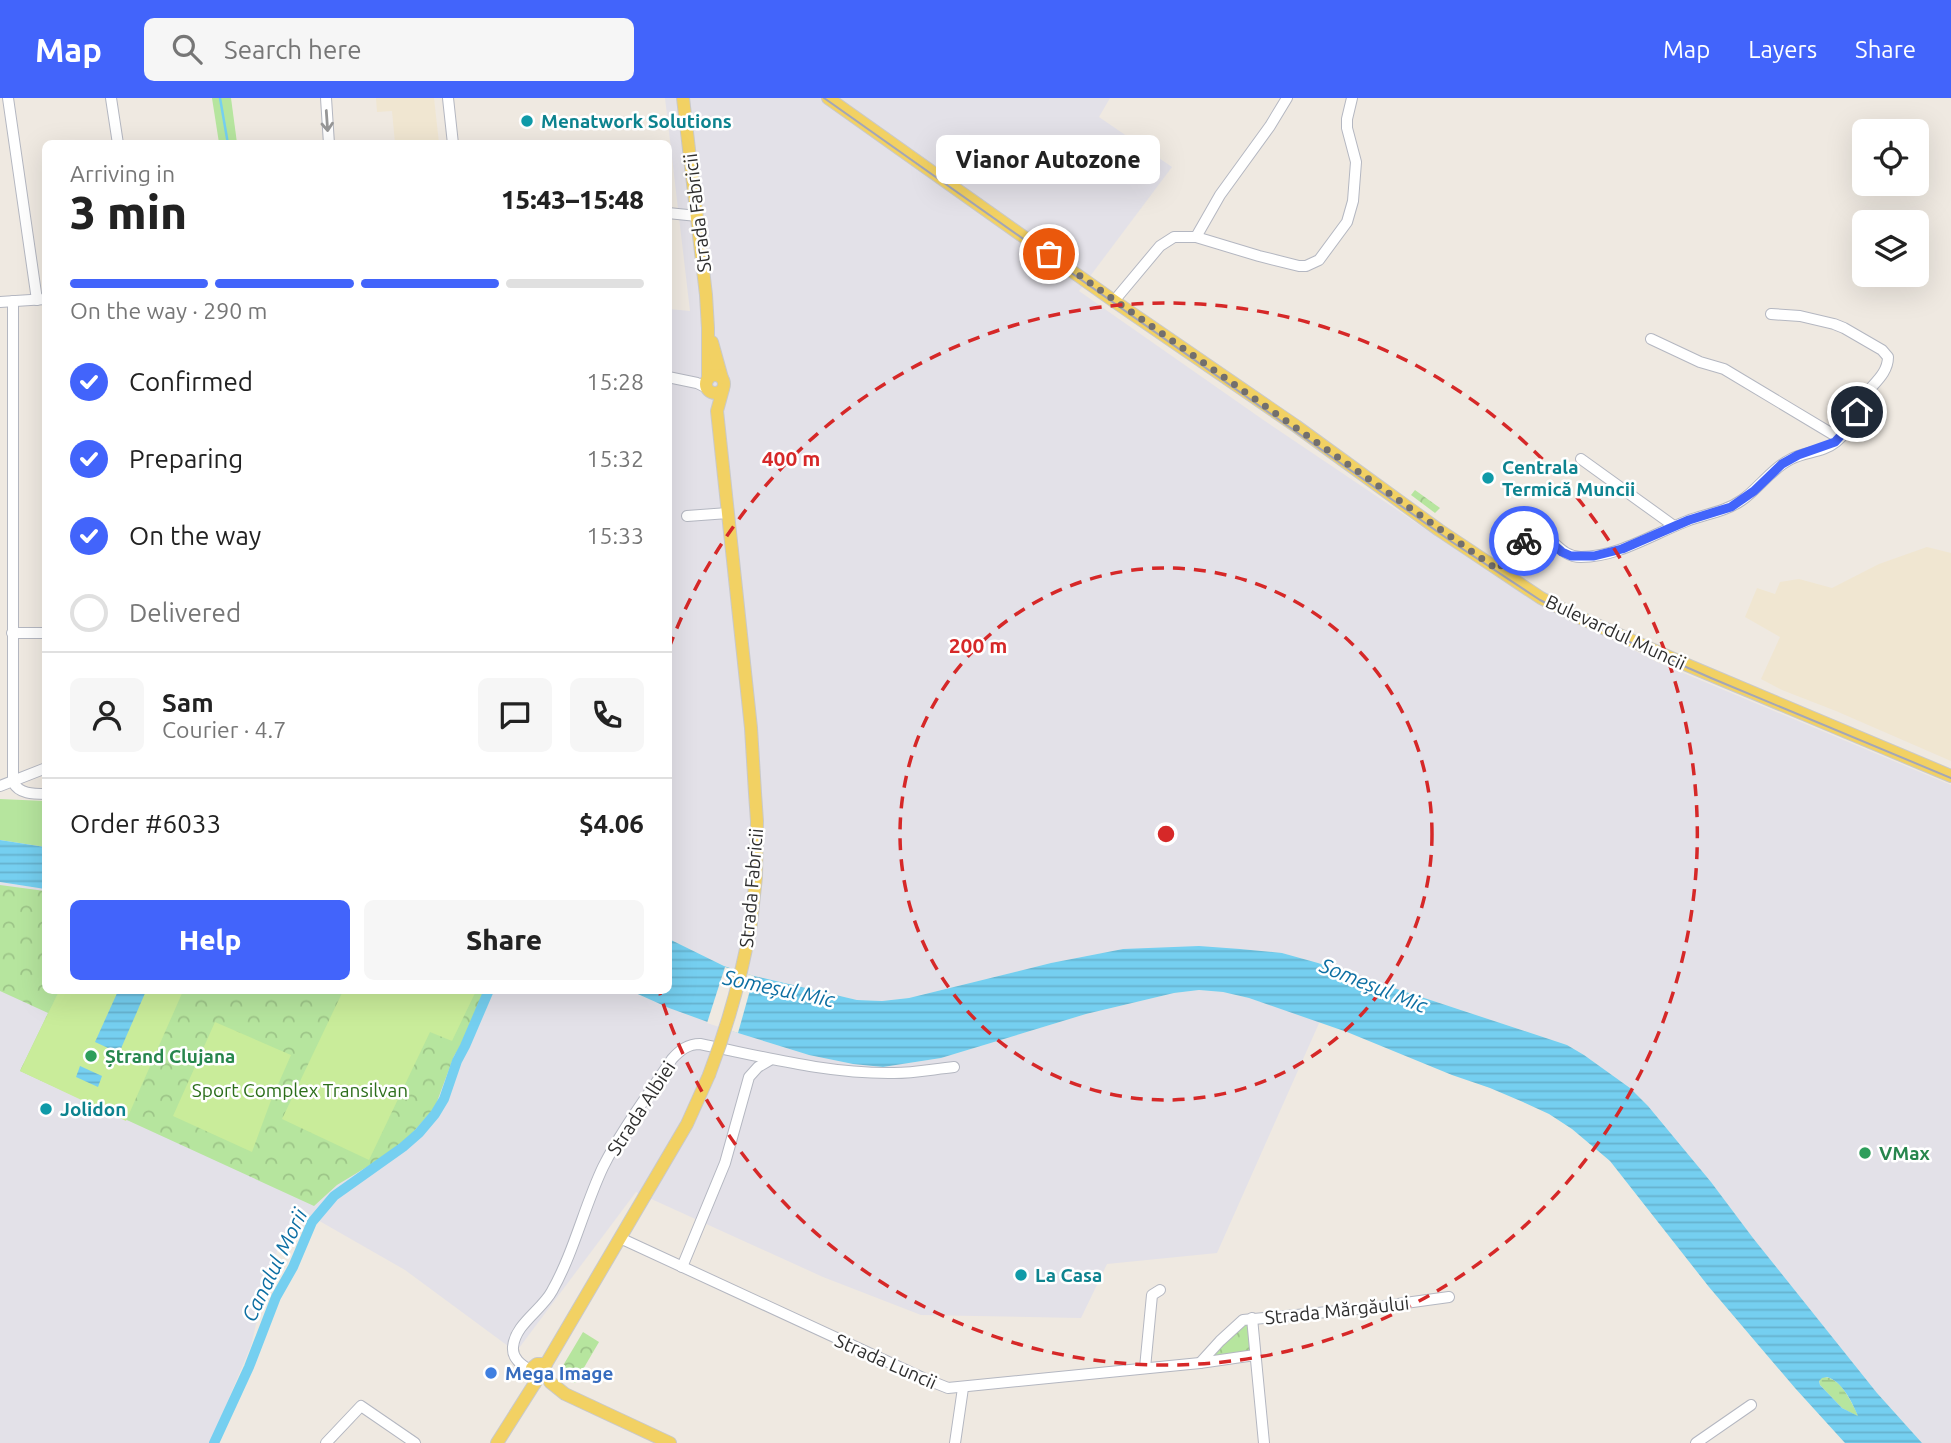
<!DOCTYPE html>
<html lang="en">
<head>
<meta charset="utf-8">
<style>
	:root { --surface:#fff; --page:#f6f6f6; --text:#222; --muted:#767676; --line:#e0e0e0; --accent:#4264fb }
	body { margin:0; font-family:Ubuntu,sans-serif; background:var(--page); color:var(--text); height:100vh; display:flex; flex-direction:column; font-size:26px; white-space:nowrap }
	* { box-sizing:border-box; margin:0 }
	p { font-size:23px; color:var(--muted) }
	.icon { flex:none; width:38px; height:38px; fill:none; stroke:currentColor; stroke-width:2; stroke-linecap:round; stroke-linejoin:round }
	.map { position:relative; flex:1; overflow:hidden }
	.details { position:absolute; left:42px; top:42px; width:630px; height:854px; display:flex; flex-direction:column; background:var(--surface); border-radius:10px; box-shadow:0 7px 28px #0002 }
	.details>* { flex:none }
	.buttons { position:absolute; left:1852px; top:21px; display:grid; gap:14px }
	.buttons a { display:grid; place-items:center; width:77px; height:77px; border-radius:10px; background:var(--surface); box-shadow:0 7px 28px #0002; font-size:35px }
	.pin { position:absolute; display:grid; place-items:center; width:60px; height:60px; color:#fff; margin:-30px; border:4px solid #fff; border-radius:50%; box-shadow:0 2px 7px #0007 }
	.courier { position:absolute; display:grid; place-items:center; width:70px; height:70px; margin:-35px; border:5px solid #4264fb; border-radius:50%; background:#fff; color:#222; box-shadow:0 2px 9px #0007 }
	.bubble { position:absolute; height:49px; border-radius:10px; background:var(--surface); box-shadow:0 7px 28px #0002; font-size:23px; font-weight:800; line-height:49px; text-align:center }
	.overview em { font-style:normal; font-weight:800 }
	.overview div { display:flex; flex-direction:column-reverse }
	.overview { display:flex; align-items:center; justify-content:space-between; height:119px; padding:0 28px }
	h1 { font-size:46px; font-weight:800; line-height:52px }
	.bar { display:grid; grid-template-columns:repeat(4,1fr); gap:10px 7px; align-content:center; height:84px; padding:0 28px }
	.bar i { height:9px; border-radius:5px; background:var(--line) }
	.bar .current { background:var(--accent) }
	.bar p { grid-column:span 4 }
	.line { display:flex; align-items:center; gap:18px; padding:0 28px; border-top:2px solid var(--line) }
	.line div { flex:1 }
	.round { display:grid; place-items:center; flex:none; width:74px; height:74px; border-radius:10px; background:var(--page) }
	ol { padding:0 28px; list-style:none }
	li { display:flex; align-items:center; gap:21px; height:77px }
	li p { margin-inline-start:auto }
	li .icon { padding:7px; border-radius:50%; background:var(--accent); color:#fff; stroke-width:4 }
	li:last-child { color:var(--muted) }
	li i { width:38px; height:38px; border:4px solid var(--line); border-radius:50% }
	.cta { display:flex; gap:14px; margin-top:auto; padding:14px 28px }
	.cta a { flex:1; height:80px; border-radius:10px; background:var(--accent); color:#fff; font-size:28px; font-weight:800; line-height:80px; text-align:center }
	.cta a+a { background:var(--page); color:var(--text) }
	header { display:flex; align-items:center; gap:42px; box-sizing:border-box; height:98px; padding:0 35px; background:var(--accent); color:#fff }
	header strong { font-size:33px }
	nav { display:flex; gap:38px; margin-inline-start:auto; font-size:24px }
	.search { width:490px; height:63px; background:var(--page); display:flex; align-items:center; gap:18px; box-sizing:border-box; padding:0 24px; border-radius:10px; color:var(--muted); font-size:26px }
	.map>svg:first-child { display:block }
	.industrial { fill:#e3e1e8 }
	.education { fill:#f0e6d1 }
	.grass { fill:#b6e59e }
	.wetland { fill:url(#wetland-marsh) }
	.park { fill:url(#park-crowns) }
	.pitch { fill:#c9ec9a }
	.water { fill:url(#water-rules); fill-rule:evenodd }
	.pier { fill:#efe9e1 }
	.lines { fill:none; stroke-linecap:round; stroke-linejoin:round }
	.stream { stroke:#75cff0; stroke-width:2.5 }
	.canal { stroke:#75cff0; stroke-width:10 }
	.minor-casing { stroke:#b4b7c1; stroke-width:12 }
	.major-casing { stroke:#c9c9c9; stroke-width:14 }
	.minor { stroke:#fff; stroke-width:10 }
	.major { stroke:#f2d163; stroke-width:12 }
	.tram { stroke:#a3a6b8; stroke-width:2 }
	.major-bridge-casing { stroke:#c9c9c9; stroke-width:14; stroke-linecap:butt }
	.major-bridge { stroke:#f2d163; stroke-width:12 }
	.oneway { stroke:#969696 }
	.done { stroke:#726f6d; stroke-width:7; stroke-dasharray:0 12.6 }
	.route { stroke:#4264fb; stroke-width:9 }
	.ring { fill:none; stroke:#d62828; stroke-width:3.5; stroke-dasharray:12 9 }
	.culture-dot { fill:#0f9aa8; stroke:#fff; stroke-width:2.5 }
	.leisure-dot { fill:#2e9e5b; stroke:#fff; stroke-width:2.5 }
	.shop-dot { fill:#3f7fe0; stroke:#fff; stroke-width:2.5 }
	.labels { text-anchor:middle; dominant-baseline:central; stroke-width:5; stroke-linejoin:round; paint-order:stroke }
	.culture-label { font-size:19px; font-weight:bold; fill:#0d838f; stroke:#fff; text-anchor:start }
	.street-label { font-size:19px; fill:#2e2e2e; stroke:#fff }
	.leisure-label { font-size:19px; font-weight:bold; fill:#27864d; stroke:#fff; text-anchor:start }
	.park-label { font-size:19px; fill:#2c6e1b; stroke:#fff }
	.shop-label { font-size:19px; font-weight:bold; fill:#366cbe; stroke:#fff; text-anchor:start }
	.water-label { font-size:21px; font-style:italic; fill:#0d6fa3; stroke:#fff }
	.centre { fill:#d62828; stroke:#fff; stroke-width:3.5 }
	.ring-label { font-size:21px; text-anchor:middle; font-weight:bold; fill:#d62828; stroke:#fff; stroke-width:5; stroke-linejoin:round; paint-order:stroke }
</style>
</head>
<body>
<header>
<strong>Map</strong>
<div class="search"><svg class="icon" aria-label="search" viewBox="0 0 24 24"><circle cx="10" cy="10" r="6"/><path d="M15 15l6 6"/></svg>Search here</div>
<nav><a>Map</a><a>Layers</a><a>Share</a></nav>
</header>
<div class="map">
<svg width="1951" height="1345" viewBox="0 0 1951 1345">
	<defs>
		<pattern id="wetland-marsh" width="20" height="14" patternUnits="userSpaceOnUse" patternTransform="scale(1.75)"><rect width="20" height="14" fill="#b6e59e"/><path d="M1 5h8M5 5V1M11 12h8M15 12V8" fill="none" stroke="#9dc588"/></pattern>
		<pattern id="park-crowns" width="20" height="18" patternUnits="userSpaceOnUse" patternTransform="scale(1.75)"><rect width="20" height="18" fill="#b6e59e"/><path d="M2 6a3 3 0 1 1 6 0M12 15a3 3 0 1 1 6 0" fill="none" stroke="#9dc588"/></pattern>
		<pattern id="water-rules" width="6" height="5" patternUnits="userSpaceOnUse" patternTransform="scale(1.75)"><rect width="6" height="5" fill="#75cff0"/><path d="M0 2.5h6" fill="none" stroke="#66b2ce"/></pattern>
	</defs>
	<rect width="100%" height="100%" fill="#efe9e1"/>
	<!-- industrial -->
	<g class="industrial">
		<path d="M 665,0 L 1110,0 L 1099,19 L 1172,69 L 1079,193 L 1262,321 L 1504,484 L 1657,564 L 1951,687 L 1951,1345 L 1922,1345 L 1877,1295 L 1753,1140 L 1711,1084 L 1648,1008 L 1630,990 L 1584,957 L 1567,947 L 1318,865 L 1282,855 L 1240,851 L 1123,851 L 1051,865 L 909,900 L 882,903 L 857,902 L 754,878 L 724,868 L 669,841 L 669,211 L 690,213 Z"/>
		<path d="M 0,784 L 45,791 L 46,892 L 631,893 L 669,910 L 738,935 L 809,957 L 853,966 L 883,969 L 941,960 L 1086,916 L 1174,895 L 1199,892 L 1223,894 L 1249,900 L 1320,923 L 1217,1155 L 1107,1166 L 1081,1220 L 921,1217 L 823,1179 L 636,1094 L 516,1254 L 405,1172 L 302,1113 L 281,1140 L 259,1213 L 251,1248 L 210,1345 L 0,1345 Z"/>
	</g>
	<!-- education -->
	<g class="education">
		<path d="M 376,0 L 434,0 L 439,45 L 395,45 L 392,13 L 377,14 Z"/>
		<path d="M 1927,449 L 1951,455 L 1951,663 L 1836,613 L 1782,592 L 1761,581 L 1780,539 L 1745,519 L 1757,490 L 1775,496 L 1780,484 L 1799,481 L 1832,490 L 1879,466 Z"/>
	</g>
	<!-- grass -->
	<g class="grass">
		<path d="M 212,0 L 231,0 L 237,45 L 219,45 Z"/>
		<path d="M 0,701 L 45,703 L 45,749 L 0,742 Z"/>
	</g>
	<!-- wetland -->
	<path class="wetland" d="M 1822,1279 C 1841,1278 1851,1304 1859,1319 L 1842,1310 L 1820,1287 L 1819,1282 Z"/>
	<!-- park -->
	<g class="park">
		<path d="M 1415,392 L 1440,410 L 1435,415 L 1411,397 Z"/>
		<path d="M 0,787 L 45,793 L 46,892 L 484,893 L 461,947 L 454,958 L 435,1009 L 409,1039 L 375,1064 L 337,1087 L 314,1108 L 20,973 L 48,915 L 0,893 Z"/>
		<path d="M 1247,1224 L 1251,1255 L 1207,1261 Z"/>
		<path d="M 583,1234 L 599,1244 L 575,1285 L 558,1276 Z"/>
	</g>
	<!-- pitch -->
	<g class="pitch">
		<path d="M 59,893 L 183,893 L 126,1023 L 20,973 Z"/>
		<path d="M 338,893 L 476,893 L 452,943 L 430,934 L 369,1062 L 282,1021 L 342,895 Z"/>
		<path d="M 215,924 L 291,957 L 270,1005 L 252,1054 L 173,1018 Z"/>
	</g>
	<!-- water -->
	<g class="water">
		<path d="M 0,742 L 45,749 L 45,791 L 0,784 Z"/>
		<path d="M 669,841 L 724,868 L 754,878 L 857,902 L 882,903 L 909,900 L 1051,865 L 1123,851 L 1199,848 L 1240,851 L 1282,855 L 1318,865 L 1567,947 L 1584,957 L 1630,990 L 1648,1008 L 1711,1084 L 1753,1140 L 1877,1295 L 1922,1345 L 1845,1345 L 1795,1290 L 1709,1189 L 1610,1063 L 1572,1031 L 1549,1016 L 1523,1004 L 1490,990 L 1452,977 L 1347,934 L 1249,900 L 1223,894 L 1199,892 L 1174,895 L 1086,916 L 941,960 L 883,969 L 853,966 L 809,957 L 738,935 L 669,910 L 631,893 L 668,892 ZM 1827,1279 C 1842,1283 1852,1304 1858,1318 L 1842,1310 L 1820,1287 L 1819,1283 L 1822,1280 Z"/>
		<path d="M 118,893 L 146,893 L 119,955 L 95,944 Z"/>
		<path d="M 80,968 L 102,978 L 98,989 L 76,979 Z"/>
	</g>
	<!-- pier -->
	<path class="pier" d="M 725,869 L 754,878 L 738,935 L 707,925 Z"/>
	<g class="lines">
		<!-- stream -->
		<path class="stream" d="M 220,0 L 228,46"/>
		<!-- canal -->
		<path class="canal" d="M 214,1345 L 249,1269 L 276,1199 L 293,1169 L 312,1124 L 334,1098 L 403,1049 L 419,1035 L 435,1016 L 444,1001 L 457,963 L 465,948 L 489,892"/>
		<!-- minor casing -->
		<g class="minor-casing">
			<g id="minor">
				<path d="M 8,0 L 37,202"/>
				<path d="M 111,0 L 118,46"/>
				<path d="M 326,0 L 329,46"/>
				<path d="M 448,0 L 453,46"/>
				<path d="M 668,115 L 697,118"/>
				<path d="M 1196,139 L 1220,97 L 1270,28 L 1287,0"/>
				<path d="M 13,203 L 13,684"/>
				<path d="M 1114,203 L 1160,148 L 1174,139 L 1196,139 L 1259,158 L 1299,168 L 1306,168 L 1319,162 L 1347,124 L 1353,103 L 1356,64 L 1347,30 L 1347,21 L 1352,0"/>
				<path d="M 0,204 L 46,201"/>
				<path d="M 1651,241 L 1700,264 L 1724,271 L 1839,340"/>
				<path d="M 668,279 L 697,285 L 707,290"/>
				<path d="M 1581,361 L 1674,428"/>
				<path d="M 687,418 L 728,415"/>
				<path d="M 1498,472 L 1512,453 L 1536,433 C 1554,439 1560,459 1581,459 C 1618,459 1653,436 1687,423 C 1705,416 1725,414 1742,402 C 1759,390 1771,371 1791,361 C 1804,354 1824,354 1836,344 C 1843,338 1852,327 1856,319 C 1858,314 1858,308 1861,303 C 1869,288 1888,278 1888,259 L 1882,252 L 1844,230 L 1834,226 L 1800,218 L 1771,216"/>
				<path d="M 12,535 L 46,535"/>
				<path d="M 13,684 C 19,696 33,696 46,696"/>
				<path d="M 0,688 L 46,670"/>
				<path d="M 620,1140 L 923,1280 L 948,1290 L 1200,1265 L 1255,1257"/>
				<path d="M 682,1169 L 725,1065 L 749,979 L 758,969 L 770,962"/>
				<path d="M 1252,1220 L 1264,1345"/>
				<path d="M 1200,1265 L 1220,1243 L 1243,1222 L 1369,1210 L 1449,1199"/>
				<path d="M 1145,1270 L 1152,1197 L 1160,1192"/>
				<path d="M 531,1273 C 522,1267 512,1261 513,1249 C 515,1226 542,1212 552,1193 C 574,1154 584,1109 603,1069 C 622,1031 649,996 672,961 C 680,952 688,946 700,946 C 765,959 828,976 894,975 C 914,975 934,971 954,969"/>
				<path d="M 326,1345 L 361,1308 L 415,1345"/>
				<path d="M 955,1345 L 963,1290"/>
				<path d="M 1696,1345 L 1751,1307"/>
			</g>
		</g>
		<!-- major casing -->
		<g class="major-casing">
			<g id="major">
				<path d="M 683,0 L 706,197 L 708,230 L 708,281"/>
				<path d="M 828,0 L 1114,203 L 1296,328 L 1439,432 L 1541,500 L 1574,517 L 1687,567 L 1951,678"/>
				<path d="M 712,244 L 722,280"/>
				<circle cx="715" cy="286" r="9"/>
				<path d="M 723,291 L 717,313 L 751,630 L 755,695 L 757,723 L 756,779 L 751,825"/>
				<path d="M 546,1266 L 687,1026 L 709,977"/>
				<path d="M 550,1284 L 565,1296 L 670,1345"/>
				<path d="M 535,1285 L 531,1276 L 532,1270 L 537,1266 L 546,1266"/>
				<path d="M 497,1345 L 535,1285"/>
			</g>
		</g>
		<!-- minor -->
		<use href="#minor" class="minor"/>
		<!-- major -->
		<use href="#major" class="major"/>
		<!-- tram -->
		<path class="tram" d="M 824,0 L 1452,444 L 1540,502 L 1575,520 L 1711,580 L 1951,680"/>
		<!-- major-bridge casing -->
		<g class="major-bridge-casing">
			<path id="major-bridge" d="M 709,977 C 728,927 742,877 751,825"/>
		</g>
		<!-- major-bridge -->
		<use href="#major-bridge" class="major-bridge"/>
	</g>
	<!-- one-way arrows -->
	<defs><path id="oneway-shaft" d="M-6 0H5M1.5-3L5.5 0L1.5 3" fill="none" stroke-width="1.6" stroke-linecap="round" stroke-linejoin="round" transform="scale(1.75)"/></defs>
	<use class="oneway" href="#oneway-shaft" transform="translate(327 23) rotate(86)"/>
	<g class="lines">
		<!-- done -->
		<path class="done" d="M 1049,156 L 1498,472 L 1512,453 L 1524,443"/>
		<!-- route -->
		<path class="route" d="M 1524,443 L 1536,433 L 1539,434 L 1562,454 L 1571,458 L 1594,458 L 1622,451 L 1689,422 L 1731,409 L 1754,393 L 1782,366 L 1798,357 L 1835,344 L 1852,325 L 1857,314"/>
	</g>
	<!-- distance rings -->
	<g class="ring">
		<circle cx="1166" cy="736" r="266"/>
		<path d="M669 550A531 531 0 1 1 660 896"/>
	</g>
	<!-- markers -->
	<g class="culture-dot">
		<circle cx="527" cy="23" r="7"/>
		<circle cx="1488" cy="380" r="7"/>
		<circle cx="46" cy="1011" r="7"/>
		<circle cx="1021" cy="1177" r="7"/>
	</g>
	<g class="leisure-dot">
		<circle cx="91" cy="958" r="7"/>
		<circle cx="1865" cy="1055" r="7"/>
	</g>
	<circle class="shop-dot" cx="491" cy="1275" r="7"/>
	<g class="labels">
		<!-- culture labels -->
		<g class="culture-label">
			<text x="541" y="23">Menatwork Solutions</text>
			<text x="1502" y="369">Centrala<tspan x="1502" dy="22">Termică Muncii</tspan></text>
			<text x="60" y="1011">Jolidon</text>
			<text x="1035" y="1177">La Casa</text>
		</g>
		<!-- street labels -->
		<g class="street-label">
			<text transform="translate(697 115) rotate(-97)">Strada Fabricii</text>
			<text transform="translate(1616 534) rotate(25)">Bulevardul Muncii</text>
			<text transform="translate(751 790) rotate(-85)">Strada Fabricii</text>
			<text transform="translate(641 1010) rotate(-57)">Strada Albiei</text>
			<text transform="translate(1337 1212) rotate(-6)">Strada Mărgăului</text>
			<text transform="translate(886 1263) rotate(24)">Strada Luncii</text>
		</g>
		<!-- leisure labels -->
		<g class="leisure-label">
			<text x="105" y="958">Ștrand Clujana</text>
			<text x="1879" y="1055">VMax</text>
		</g>
		<!-- park labels -->
		<g class="park-label">
			<text x="300" y="992">Sport Complex Transilvan</text>
		</g>
		<!-- shop labels -->
		<g class="shop-label">
			<text x="505" y="1275">Mega Image</text>
		</g>
		<!-- water labels -->
		<g class="water-label">
			<text transform="translate(1374 887) rotate(22)">Someșul Mic</text>
			<text transform="translate(779 890) rotate(12)">Someșul Mic</text>
			<text transform="translate(274 1167) rotate(-64)">Canalul Morii</text>
		</g>
	</g>
	<circle cx="1166" cy="736" r="10" class="centre"/>
	<g class="ring-label">
		<text x="791" y="368">400 m</text>
		<text x="978" y="555">200 m</text>
	</g>
</svg>
<div class="buttons">
<a><svg class="icon" aria-label="locate" viewBox="0 0 24 24"><circle cx="12" cy="12" r="6"/><path d="M12 2v4M12 18v4M2 12h4M18 12h4"/></svg></a>
<a><svg class="icon" aria-label="layers" viewBox="0 0 24 24"><path d="M12 4l9 5-9 5-9-5zM3 14l9 5 9-5"/></svg></a>
</div>
<div class="pin" style="left:1049px;top:156px;background:#ea580c"><svg class="icon" aria-label="bag" viewBox="0 0 24 24"><path d="M5 8h14l-1 12H6zM9 8a3 3 0 0 1 6 0"/></svg></div>
<div class="pin" style="left:1857px;top:314px;background:#1f2937"><svg class="icon" aria-label="home" viewBox="0 0 24 24"><path d="M3 11l9-7 9 7M6 9v11h12V9"/></svg></div>
<div class="courier" style="left:1524px;top:443px"><svg class="icon" aria-label="bike" viewBox="0 0 24 24"><circle cx="6" cy="16" r="4"/><circle cx="18" cy="16" r="4"/><path d="M6 16l4-8h5l3 8M10 8l3 8H6M13 5h3"/></svg></div>
<div class="bubble" style="left:936px;top:37px;width:224px">Vianor Autozone</div>
<section class="details">
<div class="overview"><div><h1>3 min</h1><p>Arriving in</p></div><em>15:43–15:48</em></div>
<div class="bar"><i class="current"></i><i class="current"></i><i class="current"></i><i></i><p>On the way · 290 m</p></div>
<ol>
<li><svg class="icon" aria-label="check" viewBox="0 0 24 24"><path d="M5 12l5 5 9-10"/></svg>Confirmed<p>15:28</p></li>
<li><svg class="icon" aria-label="check" viewBox="0 0 24 24"><path d="M5 12l5 5 9-10"/></svg>Preparing<p>15:32</p></li>
<li><svg class="icon" aria-label="check" viewBox="0 0 24 24"><path d="M5 12l5 5 9-10"/></svg>On the way<p>15:33</p></li>
<li><i></i>Delivered</li>
</ol>
<div class="line" style="height:126px"><a class="round"><svg class="icon" aria-label="person" viewBox="0 0 24 24"><circle cx="12" cy="8" r="4"/><path d="M4 21q1-7 8-7t8 7"/></svg></a><div><b>Sam</b><p>Courier · 4.7</p></div><a class="round"><svg class="icon" aria-label="chat" viewBox="0 0 24 24"><path d="M4 5h16v11H9l-5 4z"/></svg></a><a class="round"><svg class="icon" aria-label="phone" viewBox="0 0 24 24"><path d="M5 4h4l2 5-3 2q2 4 5 5l2-3 5 2v4C11 20 4 13 5 4z"/></svg></a></div>
<div class="line" style="height:91px"><div>Order #6033</div><b>$4.06</b></div>
<div class="cta"><a>Help</a><a>Share</a></div>
</section>
</div>
</body>
</html>
